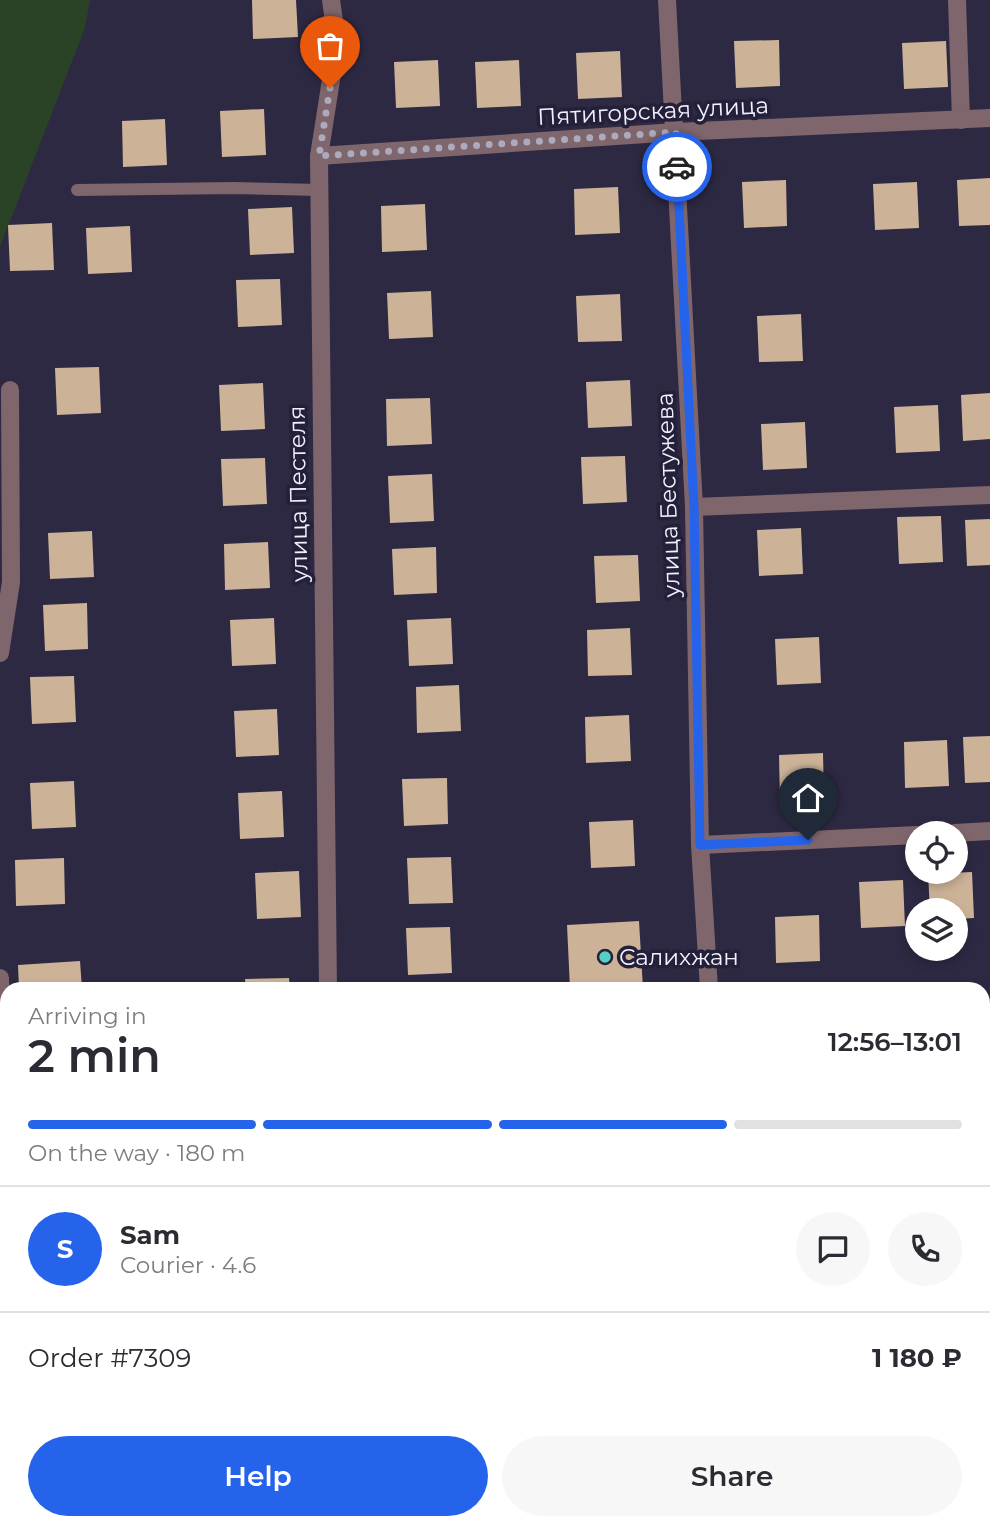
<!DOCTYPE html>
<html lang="en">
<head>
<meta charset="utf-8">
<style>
	:root { --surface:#fff; --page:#f7f7f7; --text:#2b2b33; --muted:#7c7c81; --line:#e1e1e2; --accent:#2563eb }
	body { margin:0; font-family:Montserrat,sans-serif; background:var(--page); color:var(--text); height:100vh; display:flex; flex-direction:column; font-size:26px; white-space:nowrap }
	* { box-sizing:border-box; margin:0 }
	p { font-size:23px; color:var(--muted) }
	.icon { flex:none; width:38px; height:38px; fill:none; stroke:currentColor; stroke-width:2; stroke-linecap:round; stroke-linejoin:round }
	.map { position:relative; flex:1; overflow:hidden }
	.sheet { position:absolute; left:0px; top:982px; width:990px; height:548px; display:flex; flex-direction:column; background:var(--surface); border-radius:21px 21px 0 0; box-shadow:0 4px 10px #0003 }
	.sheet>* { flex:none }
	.buttons { position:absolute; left:905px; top:821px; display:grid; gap:14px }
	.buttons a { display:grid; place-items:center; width:63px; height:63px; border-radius:50%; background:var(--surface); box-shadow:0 4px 10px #0003; font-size:35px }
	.pin { position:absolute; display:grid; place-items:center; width:60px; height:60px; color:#fff; margin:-72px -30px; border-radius:50% 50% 50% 0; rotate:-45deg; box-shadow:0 0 7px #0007 }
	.pin .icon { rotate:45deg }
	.courier { position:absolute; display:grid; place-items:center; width:70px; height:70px; margin:-35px; border:5px solid #2563eb; border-radius:50%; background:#fff; color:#222; box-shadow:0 2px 9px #0007 }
	.head em { font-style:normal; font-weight:600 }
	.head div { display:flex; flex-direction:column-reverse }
	.head { display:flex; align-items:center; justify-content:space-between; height:119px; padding:0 28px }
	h1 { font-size:46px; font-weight:600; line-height:52px }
	.bar { display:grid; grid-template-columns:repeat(4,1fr); gap:10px 7px; align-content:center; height:84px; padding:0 28px }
	.bar i { height:9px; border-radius:5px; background:var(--line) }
	.bar .selected { background:var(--accent) }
	.bar p { grid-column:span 4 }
	.line { display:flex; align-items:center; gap:18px; padding:0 28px; border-top:2px solid var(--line) }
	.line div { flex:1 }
	.round { display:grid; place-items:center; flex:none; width:74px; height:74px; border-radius:37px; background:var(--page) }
	.action { display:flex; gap:14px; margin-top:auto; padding:14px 28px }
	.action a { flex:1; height:80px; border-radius:42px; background:var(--accent); color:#fff; font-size:28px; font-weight:600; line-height:80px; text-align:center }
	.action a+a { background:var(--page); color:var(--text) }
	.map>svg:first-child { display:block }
	.green { fill:#2a4225 }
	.building { fill:#ccb398 }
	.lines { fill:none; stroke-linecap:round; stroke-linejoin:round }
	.service { stroke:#7f656c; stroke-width:12 }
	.minor { stroke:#7f656c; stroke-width:18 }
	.done { stroke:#acaabd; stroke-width:7; stroke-dasharray:0 12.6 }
	.route { stroke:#2563eb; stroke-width:9 }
	.poi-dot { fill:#55cec4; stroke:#242039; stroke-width:2.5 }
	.labels { text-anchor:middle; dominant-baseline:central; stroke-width:7; stroke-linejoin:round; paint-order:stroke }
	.street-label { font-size:23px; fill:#f1f0fe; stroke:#242039 }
	.poi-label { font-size:23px; fill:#f1f0fe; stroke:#242039; text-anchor:start }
</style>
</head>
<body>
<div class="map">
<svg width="990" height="1529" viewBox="0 0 990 1529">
	<rect width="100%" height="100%" fill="#2d2943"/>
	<!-- green -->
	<g class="green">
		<path d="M 0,0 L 90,0 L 85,28 L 0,247 Z"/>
		<path d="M 7,1256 L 7,1308 L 0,1321 L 0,1264 Z"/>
	</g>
	<!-- building -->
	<g class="building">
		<path d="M 252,0 L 296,0 L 298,37 L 253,39 Z"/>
		<path d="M 779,40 L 780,86 L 736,88 L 734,41 Z"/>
		<path d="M 946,41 L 948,87 L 904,89 L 902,43 Z"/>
		<path d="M 620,51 L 622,97 L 578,99 L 576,53 Z"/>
		<path d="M 438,60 L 440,106 L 396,108 L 394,62 Z"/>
		<path d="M 519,60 L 521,106 L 477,108 L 475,62 Z"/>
		<path d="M 264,109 L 266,155 L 222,157 L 220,111 Z"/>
		<path d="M 165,119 L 167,165 L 123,167 L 122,121 Z"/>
		<path d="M 990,178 L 990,225 L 959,226 L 957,180 Z"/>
		<path d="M 786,180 L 787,226 L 744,228 L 742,182 Z"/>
		<path d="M 917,182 L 919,228 L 875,230 L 873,184 Z"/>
		<path d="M 618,187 L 620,233 L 575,235 L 574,189 Z"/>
		<path d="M 425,204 L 427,250 L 382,252 L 381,206 Z"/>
		<path d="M 292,207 L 294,253 L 250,255 L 248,209 Z"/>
		<path d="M 52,223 L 54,270 L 10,271 L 8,225 Z"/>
		<path d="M 130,226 L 132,272 L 88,274 L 86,228 Z"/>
		<path d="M 280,279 L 282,325 L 238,327 L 236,280 Z"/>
		<path d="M 431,291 L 433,337 L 389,339 L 387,293 Z"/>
		<path d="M 620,294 L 622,341 L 578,342 L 576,296 Z"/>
		<path d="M 801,314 L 803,361 L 759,362 L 757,316 Z"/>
		<path d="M 99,367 L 101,413 L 57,415 L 55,368 Z"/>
		<path d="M 630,380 L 632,426 L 588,428 L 586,382 Z"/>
		<path d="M 263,383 L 265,429 L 221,431 L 219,385 Z"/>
		<path d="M 990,393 L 990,439 L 963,441 L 961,395 Z"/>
		<path d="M 430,398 L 432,444 L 387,446 L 386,399 Z"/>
		<path d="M 938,405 L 940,451 L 896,453 L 894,407 Z"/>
		<path d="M 805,422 L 807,468 L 763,470 L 761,424 Z"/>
		<path d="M 625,456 L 627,502 L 583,504 L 581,457 Z"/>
		<path d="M 265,458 L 267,504 L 223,506 L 221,459 Z"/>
		<path d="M 432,474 L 434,521 L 390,523 L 388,476 Z"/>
		<path d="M 941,516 L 943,562 L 899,564 L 897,517 Z"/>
		<path d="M 990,519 L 990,565 L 967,566 L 965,520 Z"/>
		<path d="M 801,528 L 803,574 L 759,576 L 757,530 Z"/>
		<path d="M 92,531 L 94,577 L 50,579 L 48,533 Z"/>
		<path d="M 268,542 L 270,588 L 225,590 L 224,544 Z"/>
		<path d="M 436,547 L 437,593 L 394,595 L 392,549 Z"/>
		<path d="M 638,555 L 640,601 L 596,603 L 594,556 Z"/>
		<path d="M 87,603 L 88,649 L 45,651 L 43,605 Z"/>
		<path d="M 274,618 L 276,664 L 232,666 L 230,620 Z"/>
		<path d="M 451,618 L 453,664 L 409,666 L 407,620 Z"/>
		<path d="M 630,628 L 632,675 L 588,676 L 587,630 Z"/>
		<path d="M 819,637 L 821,683 L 777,685 L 775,639 Z"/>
		<path d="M 74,676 L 76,722 L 32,724 L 30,677 Z"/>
		<path d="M 459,685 L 461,731 L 417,733 L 416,687 Z"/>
		<path d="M 277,709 L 279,755 L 236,757 L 234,711 Z"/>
		<path d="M 629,715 L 631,761 L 586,763 L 585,717 Z"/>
		<path d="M 990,736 L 990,782 L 965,783 L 963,737 Z"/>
		<path d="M 947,740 L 949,786 L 905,788 L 904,742 Z"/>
		<path d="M 823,753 L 824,799 L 780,801 L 779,755 Z"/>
		<path d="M 447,778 L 448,824 L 404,826 L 402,779 Z"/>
		<path d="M 74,781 L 76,827 L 32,829 L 30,783 Z"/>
		<path d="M 282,791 L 284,837 L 240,839 L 238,793 Z"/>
		<path d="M 633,820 L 635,866 L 591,868 L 589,822 Z"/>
		<path d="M 451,857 L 453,903 L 409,904 L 407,858 Z"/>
		<path d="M 64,858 L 65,904 L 16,906 L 15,860 Z"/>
		<path d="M 299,871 L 301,917 L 257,919 L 255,873 Z"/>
		<path d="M 972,872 L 974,918 L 956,919 L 956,910 L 930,910 L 928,874 Z"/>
		<path d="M 903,880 L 905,926 L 861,928 L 859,882 Z"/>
		<path d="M 819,915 L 820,961 L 776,963 L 775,917 Z"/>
		<path d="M 639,921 L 643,989 L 570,989 L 567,925 Z"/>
		<path d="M 450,927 L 452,973 L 408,975 L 406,928 Z"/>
		<path d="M 80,961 L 82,989 L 19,989 L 18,965 Z"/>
		<path d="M 289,978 L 290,989 L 246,989 L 245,979 Z"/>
		<rect x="0" y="1139" width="7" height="46"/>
		<rect x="984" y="1182" width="6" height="46"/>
		<path d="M 3,1339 L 7,1339 L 7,1373 L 5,1373 Z"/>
		<path d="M 292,1522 L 336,1522 L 337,1529 L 293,1529 Z"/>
		<rect x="434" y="1522" width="44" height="7"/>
		<rect x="636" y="1522" width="44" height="7"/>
	</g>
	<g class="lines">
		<!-- service -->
		<g class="service">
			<path d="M 77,190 L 234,188 L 320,190"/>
			<path d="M 0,1262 L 7,1252"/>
		</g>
		<!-- minor -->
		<g class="minor">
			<path d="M 667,0 L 694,507 L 700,845 L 709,989"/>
			<path d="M 957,0 L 961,120"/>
			<path d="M 319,156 L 676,132 L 990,118"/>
			<path d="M 694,507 L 990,495"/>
			<path d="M 0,653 L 11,582 L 10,390"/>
			<path d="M 955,833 L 990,831"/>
			<path d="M 700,845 L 917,835"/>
			<path d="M 0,978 L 2,1090"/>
			<path d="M 328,989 L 319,156 L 337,42 L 331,0"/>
			<path d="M 984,1284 L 990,1284"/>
			<path d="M 353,1522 L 353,1529"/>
			<path d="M 726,1522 L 726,1529"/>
		</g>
	</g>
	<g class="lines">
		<!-- done -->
		<path class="done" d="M 330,88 L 319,156 L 676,132 L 677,167"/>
		<!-- route -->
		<path class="route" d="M 677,167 L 694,507 L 700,845 L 808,840"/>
	</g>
	<!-- markers -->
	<circle class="poi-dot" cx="605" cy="957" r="7"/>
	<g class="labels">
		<!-- street labels -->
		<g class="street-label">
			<text transform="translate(653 111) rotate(-3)">Пятигорская улица</text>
			<text transform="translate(298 494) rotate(-91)">улица Пестеля</text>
			<text transform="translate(668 495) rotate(-92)">улица Бестужева</text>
		</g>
		<!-- poi labels -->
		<g class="poi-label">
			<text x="619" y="957">Салихжан</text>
		</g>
	</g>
</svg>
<div class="buttons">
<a><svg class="icon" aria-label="locate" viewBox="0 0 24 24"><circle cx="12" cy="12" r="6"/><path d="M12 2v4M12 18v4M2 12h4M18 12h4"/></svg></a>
<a><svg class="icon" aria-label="layers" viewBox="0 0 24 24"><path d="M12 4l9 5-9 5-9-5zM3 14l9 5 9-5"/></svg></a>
</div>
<div class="pin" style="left:330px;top:88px;background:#ea580c"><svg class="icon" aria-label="bag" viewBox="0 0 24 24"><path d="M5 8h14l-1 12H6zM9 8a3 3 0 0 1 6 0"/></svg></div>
<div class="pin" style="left:808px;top:840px;background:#1f2937"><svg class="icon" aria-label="home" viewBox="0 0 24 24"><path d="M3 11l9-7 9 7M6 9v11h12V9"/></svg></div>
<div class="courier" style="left:677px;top:167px"><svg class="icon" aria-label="car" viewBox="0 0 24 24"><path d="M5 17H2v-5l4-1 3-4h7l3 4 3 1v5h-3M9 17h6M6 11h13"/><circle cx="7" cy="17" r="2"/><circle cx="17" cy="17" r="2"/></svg></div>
<section class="sheet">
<div class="head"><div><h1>2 min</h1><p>Arriving in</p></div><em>12:56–13:01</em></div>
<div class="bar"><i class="selected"></i><i class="selected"></i><i class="selected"></i><i></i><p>On the way · 180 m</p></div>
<div class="line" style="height:126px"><b class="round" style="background:var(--accent);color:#fff">S</b><div><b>Sam</b><p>Courier · 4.6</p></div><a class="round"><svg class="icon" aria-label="chat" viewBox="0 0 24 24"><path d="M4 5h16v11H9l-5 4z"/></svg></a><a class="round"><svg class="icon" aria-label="phone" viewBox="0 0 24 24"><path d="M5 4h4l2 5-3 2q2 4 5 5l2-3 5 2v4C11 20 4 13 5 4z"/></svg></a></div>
<div class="line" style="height:91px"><div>Order #7309</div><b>1 180 ₽</b></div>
<div class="action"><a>Help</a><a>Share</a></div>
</section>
</div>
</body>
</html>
